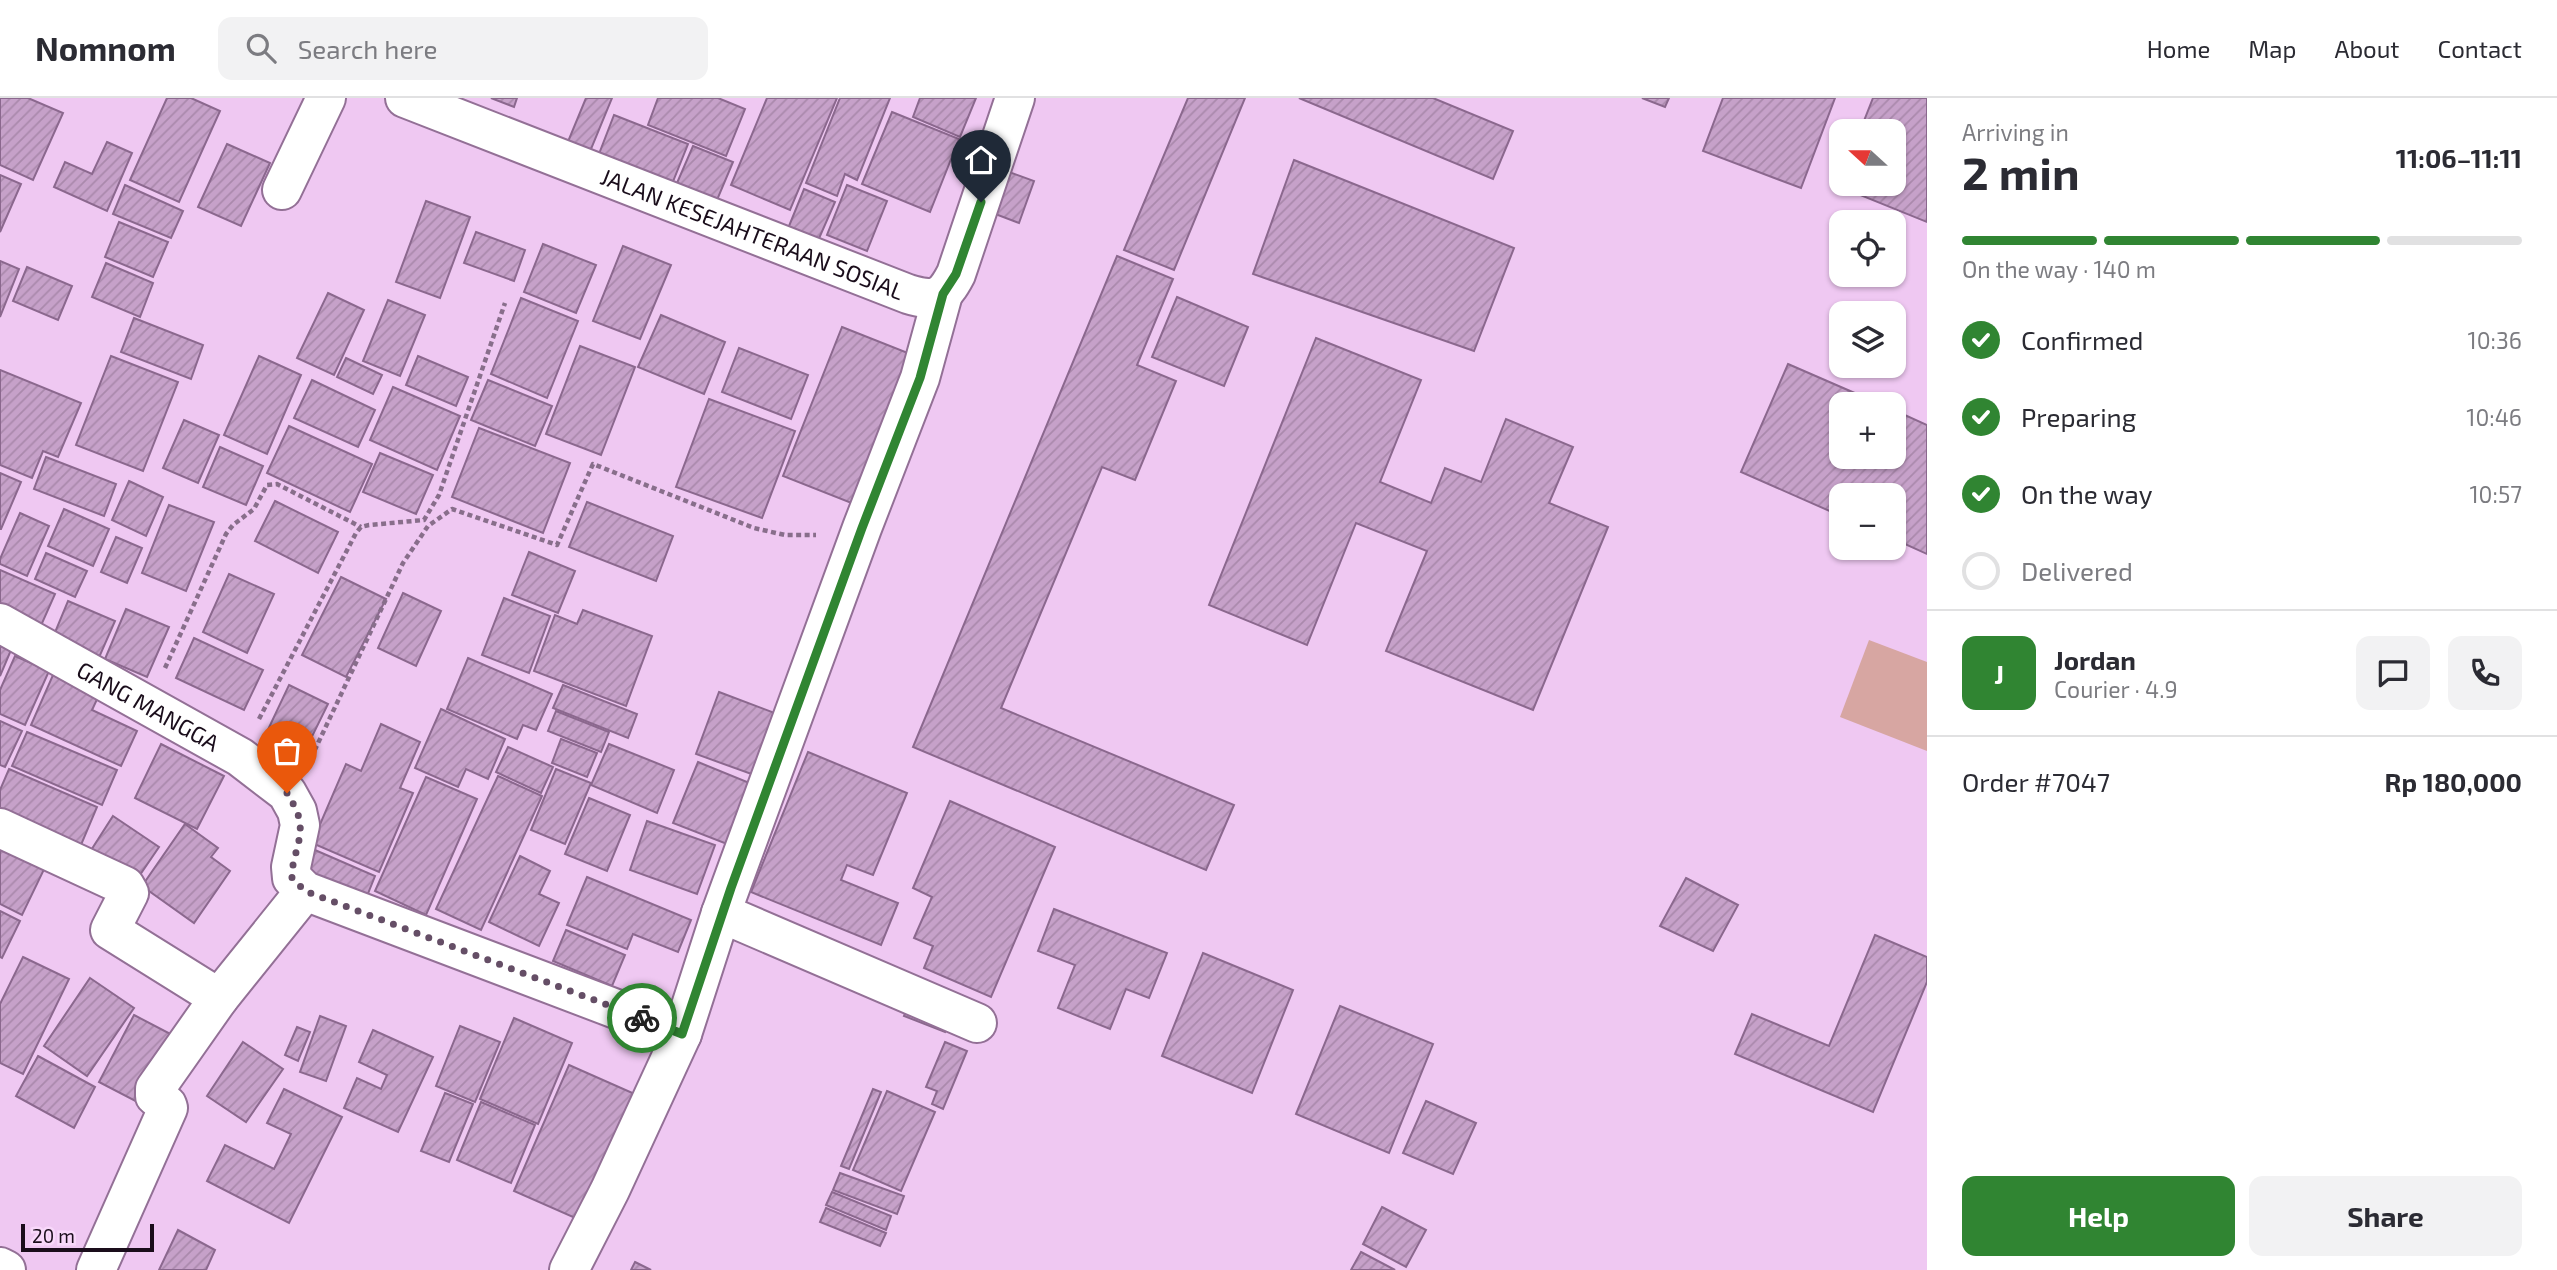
<!DOCTYPE html>
<html lang="en">
<head>
<meta charset="utf-8">
<style>
	:root { --surface:#fff; --page:#f2f2f3; --text:#2b2b33; --muted:#7c7c81; --line:#e1e1e2; --accent:#308532 }
	body { margin:0; font-family:"Exo 2",sans-serif; background:var(--page); color:var(--text); height:100vh; display:flex; flex-direction:column; font-size:26px; white-space:nowrap }
	* { box-sizing:border-box; margin:0 }
	p { font-size:23px; color:var(--muted) }
	.icon { flex:none; width:38px; height:38px; fill:none; stroke:currentColor; stroke-width:2; stroke-linecap:round; stroke-linejoin:round }
	.map { position:relative; flex:1; overflow:hidden }
	.drawer { display:flex; flex-direction:column; background:var(--surface); width:630px }
	.drawer>* { flex:none }
	.needle { width:46px; rotate:291deg }
	.tools { position:absolute; left:1829px; top:21px; display:grid; gap:14px }
	.tools a { display:grid; place-items:center; width:77px; height:77px; border-radius:14px; background:var(--surface); box-shadow:0 2px 5px #0004; font-size:35px }
	.scale { position:absolute; left:21px; bottom:18px; width:133px; box-sizing:border-box; padding-left:7px; border:4px solid #1a0d1b; border-top:0; font-size:19px; line-height:24px; white-space:nowrap; color:#1a0d1b; -webkit-text-stroke:5px #f8d8fa; paint-order:stroke }
	.pin { position:absolute; display:grid; place-items:center; width:60px; height:60px; color:#fff; margin:-72px -30px; border-radius:50% 50% 50% 0; rotate:-45deg; box-shadow:0 0 7px #0007 }
	.pin .icon { rotate:45deg }
	.courier { position:absolute; display:grid; place-items:center; width:70px; height:70px; margin:-35px; border:5px solid #308532; border-radius:50%; background:#fff; color:#222; box-shadow:0 2px 9px #0007 }
	.overview em { font-style:normal; font-weight:700 }
	.overview div { display:flex; flex-direction:column-reverse }
	.overview { display:flex; align-items:center; justify-content:space-between; height:119px; padding:0 35px }
	h1 { font-size:46px; font-weight:700; line-height:52px }
	.bar { display:grid; grid-template-columns:repeat(4,1fr); gap:10px 7px; align-content:center; height:84px; padding:0 35px }
	.bar i { height:9px; border-radius:5px; background:var(--line) }
	.bar .current { background:var(--accent) }
	.bar p { grid-column:span 4 }
	.line { display:flex; align-items:center; gap:18px; padding:0 35px; border-top:2px solid var(--line) }
	.line div { flex:1 }
	.round { display:grid; place-items:center; flex:none; width:74px; height:74px; border-radius:14px; background:var(--page) }
	ol { padding:0 35px; list-style:none }
	li { display:flex; align-items:center; gap:21px; height:77px }
	li p { margin-inline-start:auto }
	li .icon { padding:7px; border-radius:50%; background:var(--accent); color:#fff; stroke-width:4 }
	li:last-child { color:var(--muted) }
	li i { width:38px; height:38px; border:4px solid var(--line); border-radius:50% }
	.button { display:flex; gap:14px; margin-top:auto; padding:14px 35px }
	.button a { flex:1; height:80px; border-radius:14px; background:var(--accent); color:#fff; font-size:28px; font-weight:700; line-height:80px; text-align:center }
	.button a+a { background:var(--page); color:var(--text) }
	header { display:flex; align-items:center; gap:42px; box-sizing:border-box; height:98px; padding:0 35px; background:var(--surface); border-bottom:2px solid var(--line) }
	header strong { font-size:33px }
	nav { display:flex; gap:38px; margin-inline-start:auto; font-size:24px }
	.search { width:490px; height:63px; background:var(--page); display:flex; align-items:center; gap:18px; box-sizing:border-box; padding:0 24px; border-radius:14px; color:var(--muted); font-size:26px }
	main { display:flex; flex:1; min-height:0 }
	.map>svg:first-child { display:block }
	.garden { fill:#d7a6a2 }
	.building { fill:url(#building-hatch); stroke:#8b688e; stroke-width:2 }
	.lines { fill:none; stroke-linecap:round; stroke-linejoin:round }
	.minor-casing { stroke:#937096; stroke-width:42 }
	.path { stroke:#886e8b; stroke-width:4.5; stroke-dasharray:5 3.5; stroke-linecap:butt }
	.minor { stroke:#fff; stroke-width:38 }
	.done { stroke:#654e66; stroke-width:7; stroke-dasharray:0 12.6 }
	.route { stroke:#308532; stroke-width:9 }
	.labels { text-anchor:middle; dominant-baseline:central; stroke-width:6; stroke-linejoin:round; paint-order:stroke }
	.street-label { font-size:23px; fill:#1a0d1b; stroke:#f8d8fa }
</style>
</head>
<body>
<header>
<strong>Nomnom</strong>
<div class="search"><svg class="icon" aria-label="search" viewBox="0 0 24 24"><circle cx="10" cy="10" r="6"/><path d="M15 15l6 6"/></svg>Search here</div>
<nav><a>Home</a><a>Map</a><a>About</a><a>Contact</a></nav>
</header>
<main>
<div class="map">
<svg width="1927" height="1172" viewBox="0 0 1927 1172">
	<defs>
		<pattern id="building-hatch" width="6" height="6" patternUnits="userSpaceOnUse" patternTransform="scale(1.75)"><rect width="6" height="6" fill="#c6a1c9"/><path d="M-1 1l2-2M0 6l6-6M5 7l2-2" fill="none" stroke="#aa89ac"/></pattern>
	</defs>
	<rect width="100%" height="100%" fill="#efc8f2"/>
	<!-- garden -->
	<path class="garden" d="M 1869,542 L 1927,564 L 1927,653 L 1840,619 Z"/>
	<!-- building -->
	<g class="building">
		<path d="M 0,0 L 28,0 L 63,15 L 33,82 L 0,67 Z"/>
		<path d="M 167,0 L 191,0 L 220,13 L 179,104 L 130,82 Z"/>
		<path d="M 491,0 L 517,0 L 514,9 Z"/>
		<path d="M 586,0 L 612,0 L 589,56 L 567,46 Z"/>
		<path d="M 658,0 L 718,0 L 745,11 L 726,58 L 648,27 Z"/>
		<path d="M 767,0 L 837,0 L 790,112 L 731,87 Z"/>
		<path d="M 840,0 L 890,0 L 857,82 L 845,76 L 837,98 L 806,85 Z"/>
		<path d="M 920,0 L 976,0 L 960,39 L 913,19 Z"/>
		<path d="M 1188,0 L 1245,0 L 1174,172 L 1124,152 Z"/>
		<path d="M 1299,0 L 1433,0 L 1513,33 L 1493,81 Z"/>
		<path d="M 1642,0 L 1669,0 L 1665,9 Z"/>
		<path d="M 1723,0 L 1835,0 L 1801,90 L 1703,53 Z"/>
		<path d="M 1873,0 L 1927,0 L 1927,124 L 1838,88 L 1841,80 L 1841,86 L 1894,86 L 1894,33 L 1860,33 Z"/>
		<path d="M 892,14 L 959,41 L 930,114 L 862,86 Z"/>
		<path d="M 614,17 L 688,46 L 672,86 L 599,56 Z"/>
		<path d="M 107,44 L 132,55 L 107,113 L 54,89 L 65,64 L 92,76 Z"/>
		<path d="M 227,46 L 270,65 L 241,128 L 198,109 Z"/>
		<path d="M 693,48 L 733,64 L 717,102 L 677,85 Z"/>
		<path d="M 1294,62 L 1514,150 L 1474,253 L 1253,176 Z"/>
		<path d="M 998,70 L 1034,83 L 1019,125 L 982,111 Z"/>
		<path d="M 0,77 L 21,86 L 0,134 Z"/>
		<path d="M 125,87 L 183,113 L 171,140 L 113,116 Z"/>
		<path d="M 847,87 L 887,103 L 867,153 L 827,137 Z"/>
		<path d="M 804,91 L 835,104 L 817,145 L 787,133 Z"/>
		<path d="M 426,103 L 470,119 L 440,200 L 396,184 Z"/>
		<path d="M 119,124 L 168,144 L 153,179 L 105,159 Z"/>
		<path d="M 476,134 L 525,152 L 514,183 L 464,165 Z"/>
		<path d="M 543,146 L 596,167 L 576,215 L 524,194 Z"/>
		<path d="M 623,148 L 671,167 L 640,241 L 593,223 Z"/>
		<path d="M 1117,158 L 1173,181 L 1137,267 L 1176,283 L 1135,382 L 1102,369 L 1001,610 L 1234,707 L 1206,772 L 913,649 Z"/>
		<path d="M 0,163 L 19,171 L 0,219 Z"/>
		<path d="M 106,165 L 153,185 L 140,219 L 92,199 Z"/>
		<path d="M 27,169 L 72,188 L 58,222 L 13,203 Z"/>
		<path d="M 328,195 L 364,212 L 334,277 L 297,260 Z"/>
		<path d="M 1177,199 L 1248,229 L 1224,288 L 1152,259 Z"/>
		<path d="M 521,200 L 578,223 L 547,300 L 491,276 Z"/>
		<path d="M 388,202 L 425,217 L 400,278 L 363,263 Z"/>
		<path d="M 661,217 L 725,244 L 704,296 L 638,269 Z"/>
		<path d="M 134,220 L 203,247 L 191,281 L 121,254 Z"/>
		<path d="M 842,229 L 918,259 L 859,408 L 783,378 Z"/>
		<path d="M 1316,240 L 1421,282 L 1380,384 L 1431,405 L 1445,370 L 1481,384 L 1506,321 L 1573,349 L 1549,405 L 1608,429 L 1533,612 L 1386,553 L 1427,453 L 1356,425 L 1307,547 L 1209,507 Z"/>
		<path d="M 580,248 L 635,269 L 601,357 L 546,336 Z"/>
		<path d="M 739,250 L 808,277 L 791,321 L 722,294 Z"/>
		<path d="M 111,258 L 178,284 L 143,373 L 76,347 Z"/>
		<path d="M 259,258 L 301,277 L 267,356 L 224,337 Z"/>
		<path d="M 418,258 L 468,279 L 456,308 L 406,287 Z"/>
		<path d="M 346,260 L 382,277 L 373,296 L 337,279 Z"/>
		<path d="M 1788,266 L 1880,306 L 1841,306 L 1841,359 L 1894,359 L 1894,312 L 1927,327 L 1927,456 L 1894,441 L 1894,397 L 1841,397 L 1841,418 L 1741,374 Z"/>
		<path d="M 0,272 L 81,305 L 58,359 L 43,353 L 32,380 L 0,367 Z"/>
		<path d="M 312,282 L 375,312 L 358,349 L 294,320 Z"/>
		<path d="M 488,282 L 552,308 L 535,348 L 471,322 Z"/>
		<path d="M 393,289 L 460,318 L 437,372 L 370,342 Z"/>
		<path d="M 709,301 L 795,333 L 762,420 L 676,389 Z"/>
		<path d="M 184,322 L 219,337 L 198,385 L 163,370 Z"/>
		<path d="M 289,328 L 372,366 L 350,414 L 267,375 Z"/>
		<path d="M 479,330 L 570,365 L 543,435 L 452,399 Z"/>
		<path d="M 220,349 L 263,368 L 246,407 L 203,389 Z"/>
		<path d="M 380,355 L 433,377 L 416,416 L 363,394 Z"/>
		<path d="M 46,359 L 116,386 L 104,418 L 34,391 Z"/>
		<path d="M 0,375 L 21,384 L 1,431 L 0,431 Z"/>
		<path d="M 129,383 L 163,399 L 146,438 L 112,422 Z"/>
		<path d="M 275,403 L 338,434 L 318,475 L 255,443 Z"/>
		<path d="M 587,404 L 673,438 L 656,483 L 569,449 Z"/>
		<path d="M 169,407 L 214,424 L 186,493 L 142,475 Z"/>
		<path d="M 64,411 L 109,431 L 93,468 L 48,448 Z"/>
		<path d="M 20,415 L 49,428 L 27,478 L 0,466 L 0,461 Z"/>
		<path d="M 116,439 L 142,450 L 127,485 L 101,474 Z"/>
		<path d="M 529,454 L 575,473 L 558,515 L 512,497 Z"/>
		<path d="M 46,455 L 87,473 L 75,499 L 35,481 Z"/>
		<path d="M 0,472 L 55,496 L 39,532 L 0,515 Z"/>
		<path d="M 229,476 L 274,496 L 247,555 L 203,534 Z"/>
		<path d="M 341,479 L 386,501 L 346,579 L 302,557 Z"/>
		<path d="M 403,495 L 441,513 L 416,568 L 378,550 Z"/>
		<path d="M 504,500 L 550,518 L 529,575 L 482,557 Z"/>
		<path d="M 68,503 L 115,523 L 97,564 L 51,544 Z"/>
		<path d="M 126,511 L 169,529 L 147,579 L 105,561 Z"/>
		<path d="M 583,512 L 652,538 L 626,608 L 534,573 L 555,517 L 577,526 Z"/>
		<path d="M 194,540 L 263,572 L 244,612 L 176,580 Z"/>
		<path d="M 0,548 L 11,552 L 0,578 Z"/>
		<path d="M 15,558 L 49,573 L 25,627 L 0,616 L 0,592 Z"/>
		<path d="M 468,560 L 552,596 L 536,632 L 523,627 L 517,641 L 447,611 Z"/>
		<path d="M 53,577 L 99,597 L 92,612 L 137,633 L 121,668 L 31,627 Z"/>
		<path d="M 289,587 L 328,606 L 294,675 L 256,657 Z"/>
		<path d="M 563,587 L 637,616 L 628,640 L 553,610 Z"/>
		<path d="M 719,594 L 780,617 L 757,678 L 696,656 Z"/>
		<path d="M 441,611 L 505,641 L 488,681 L 466,671 L 458,689 L 415,670 Z"/>
		<path d="M 556,613 L 609,634 L 601,654 L 548,633 Z"/>
		<path d="M 0,623 L 22,633 L 5,669 L 0,667 Z"/>
		<path d="M 381,626 L 420,644 L 400,690 L 413,695 L 379,774 L 312,745 L 346,666 L 361,673 Z"/>
		<path d="M 27,634 L 117,672 L 102,707 L 12,668 Z"/>
		<path d="M 561,641 L 597,655 L 587,679 L 552,665 Z"/>
		<path d="M 161,646 L 224,678 L 197,731 L 135,700 Z"/>
		<path d="M 609,646 L 674,672 L 657,715 L 591,687 Z"/>
		<path d="M 508,649 L 553,669 L 541,695 L 496,674 Z"/>
		<path d="M 808,654 L 907,695 L 873,777 L 847,767 L 841,782 L 898,805 L 881,847 L 751,794 Z"/>
		<path d="M 698,664 L 752,686 L 727,746 L 673,725 Z"/>
		<path d="M 9,671 L 97,709 L 78,754 L 0,721 L 0,692 Z"/>
		<path d="M 556,671 L 591,685 L 565,746 L 531,732 Z"/>
		<path d="M 498,678 L 542,698 L 481,832 L 436,811 Z"/>
		<path d="M 426,679 L 477,701 L 426,817 L 375,793 Z"/>
		<path d="M 589,700 L 630,717 L 607,773 L 565,756 Z"/>
		<path d="M 950,703 L 1055,749 L 991,899 L 924,870 L 933,848 L 914,840 L 932,799 L 913,790 Z"/>
		<path d="M 113,718 L 159,749 L 133,787 L 88,757 Z"/>
		<path d="M 647,723 L 715,747 L 697,796 L 630,772 Z"/>
		<path d="M 185,726 L 218,750 L 211,759 L 230,773 L 194,825 L 142,788 Z"/>
		<path d="M 0,737 L 49,761 L 22,817 L 0,806 Z"/>
		<path d="M 308,749 L 375,778 L 363,808 L 295,780 Z"/>
		<path d="M 520,758 L 550,773 L 539,796 L 559,805 L 539,848 L 489,824 Z"/>
		<path d="M 587,779 L 691,822 L 678,854 L 633,836 L 627,851 L 567,827 Z"/>
		<path d="M 1686,780 L 1738,807 L 1713,853 L 1660,828 Z"/>
		<path d="M 1054,811 L 1167,855 L 1149,900 L 1126,891 L 1110,931 L 1058,910 L 1075,867 L 1038,853 Z"/>
		<path d="M 0,813 L 20,823 L 2,860 L 0,859 Z"/>
		<path d="M 566,832 L 625,857 L 612,888 L 553,863 Z"/>
		<path d="M 1875,837 L 1927,859 L 1927,884 L 1873,1014 L 1735,956 L 1752,916 L 1829,948 Z"/>
		<path d="M 1203,855 L 1293,892 L 1252,995 L 1162,958 Z"/>
		<path d="M 23,859 L 69,881 L 23,976 L 0,965 L 0,906 Z"/>
		<path d="M 90,880 L 134,910 L 87,978 L 44,948 Z"/>
		<path d="M 909,907 L 949,922 L 945,934 L 904,918 Z"/>
		<path d="M 1340,908 L 1433,946 L 1389,1055 L 1296,1016 Z"/>
		<path d="M 134,917 L 180,941 L 145,1008 L 99,984 Z"/>
		<path d="M 320,918 L 346,928 L 326,983 L 300,974 Z"/>
		<path d="M 514,920 L 572,945 L 538,1026 L 480,1001 Z"/>
		<path d="M 460,928 L 500,944 L 475,1004 L 436,988 Z"/>
		<path d="M 297,929 L 310,934 L 298,963 L 285,957 Z"/>
		<path d="M 373,932 L 433,959 L 398,1034 L 344,1010 L 357,980 L 381,991 L 387,977 L 359,964 Z"/>
		<path d="M 243,944 L 283,971 L 246,1024 L 207,998 Z"/>
		<path d="M 945,944 L 967,953 L 943,1011 L 932,1006 L 937,993 L 926,989 Z"/>
		<path d="M 38,958 L 95,989 L 74,1030 L 16,998 Z"/>
		<path d="M 569,967 L 637,997 L 582,1123 L 514,1093 Z"/>
		<path d="M 284,991 L 342,1019 L 289,1125 L 207,1083 L 225,1047 L 274,1071 L 291,1036 L 267,1025 Z"/>
		<path d="M 873,991 L 881,994 L 849,1071 L 841,1068 Z"/>
		<path d="M 887,993 L 935,1014 L 901,1093 L 853,1072 Z"/>
		<path d="M 445,995 L 473,1006 L 449,1064 L 421,1053 Z"/>
		<path d="M 1426,1003 L 1476,1025 L 1453,1076 L 1403,1055 Z"/>
		<path d="M 481,1004 L 535,1027 L 511,1085 L 457,1062 Z"/>
		<path d="M 840,1075 L 904,1098 L 897,1116 L 833,1092 Z"/>
		<path d="M 832,1094 L 891,1118 L 886,1132 L 826,1107 Z"/>
		<path d="M 1382,1109 L 1426,1132 L 1406,1169 L 1363,1146 Z"/>
		<path d="M 826,1110 L 886,1135 L 880,1148 L 820,1124 Z"/>
		<path d="M 178,1132 L 215,1152 L 206,1172 L 159,1172 Z"/>
		<path d="M 1361,1154 L 1395,1172 L 1351,1172 Z"/>
		<path d="M 635,1164 L 651,1172 L 631,1172 Z"/>
	</g>
	<g class="lines">
		<!-- minor casing -->
		<g class="minor-casing">
			<g id="minor">
				<path id="s1" d="M 405,0 L 908,196 C 935,204 943,201 956,176 L 1015,0"/>
				<path d="M 282,92 L 326,0"/>
				<path id="s2" d="M 0,525 L 240,659 L 287,695 L 297,713 L 300,727 L 291,769 L 292,780 L 305,793 L 682,936"/>
				<path d="M 0,730 L 125,788 L 129,795 L 110,832 L 219,900 L 305,793"/>
				<path d="M 721,815 L 977,925"/>
				<path d="M 0,1169 L 6,1172"/>
				<path d="M 96,1172 L 168,1010 L 167,1007 L 155,998 L 155,991 L 219,900"/>
				<path d="M 569,1172 L 610,1092 L 682,936 L 721,815 L 862,430 L 920,280 L 943,196"/>
			</g>
		</g>
		<!-- path -->
		<g class="path">
			<path d="M 165,570 L 226,436 L 233,427 L 254,411 L 267,387 L 277,386 L 361,429"/>
			<path d="M 259,621 L 356,435 L 361,429 L 369,427 L 424,422 L 439,397 L 505,205"/>
			<path d="M 311,660 L 403,465 L 428,428 L 452,411 L 557,447 L 593,366 L 754,430 L 785,437 L 816,437"/>
		</g>
		<!-- minor -->
		<use href="#minor" class="minor"/>
	</g>
	<g class="lines">
		<!-- done -->
		<path class="done" d="M 287,695 C 292,704 299,714 300,726 C 302,744 291,762 292,780 L 305,793 L 642,920"/>
		<!-- route -->
		<path class="route" d="M 642,920 L 682,936 L 731,790 L 862,430 L 920,280 L 943,196 L 956,176 L 981,104"/>
	</g>
	<g class="labels">
		<!-- street labels -->
		<g class="street-label">
			<text stroke="none"><textPath href="#s1" startOffset="373">JALAN KESEJAHTERAAN SOSIAL</textPath></text>
			<text stroke="none"><textPath href="#s2" startOffset="170">GANG MANGGA</textPath></text>
		</g>
	</g>
</svg>
<div class="tools">
<a><svg class="needle" viewBox="-14 -14 28 28"><path d="M0-13l5 13h-10z" fill="#e53935"/><path d="M0 13l5-13h-10z" fill="#7c7c81"/></svg></a>
<a><svg class="icon" aria-label="locate" viewBox="0 0 24 24"><circle cx="12" cy="12" r="6"/><path d="M12 2v4M12 18v4M2 12h4M18 12h4"/></svg></a>
<a><svg class="icon" aria-label="layers" viewBox="0 0 24 24"><path d="M12 4l9 5-9 5-9-5zM3 14l9 5 9-5"/></svg></a>
<a>+</a>
<a>−</a>
</div>
<div class="scale">20 m</div>
<div class="pin" style="left:287px;top:695px;background:#ea580c"><svg class="icon" aria-label="bag" viewBox="0 0 24 24"><path d="M5 8h14l-1 12H6zM9 8a3 3 0 0 1 6 0"/></svg></div>
<div class="pin" style="left:981px;top:104px;background:#1f2937"><svg class="icon" aria-label="home" viewBox="0 0 24 24"><path d="M3 11l9-7 9 7M6 9v11h12V9"/></svg></div>
<div class="courier" style="left:642px;top:920px"><svg class="icon" aria-label="bike" viewBox="0 0 24 24"><circle cx="6" cy="16" r="4"/><circle cx="18" cy="16" r="4"/><path d="M6 16l4-8h5l3 8M10 8l3 8H6M13 5h3"/></svg></div>
</div>
<section class="drawer">
<div class="overview"><div><h1>2 min</h1><p>Arriving in</p></div><em>11:06–11:11</em></div>
<div class="bar"><i class="current"></i><i class="current"></i><i class="current"></i><i></i><p>On the way · 140 m</p></div>
<ol>
<li><svg class="icon" aria-label="check" viewBox="0 0 24 24"><path d="M5 12l5 5 9-10"/></svg>Confirmed<p>10:36</p></li>
<li><svg class="icon" aria-label="check" viewBox="0 0 24 24"><path d="M5 12l5 5 9-10"/></svg>Preparing<p>10:46</p></li>
<li><svg class="icon" aria-label="check" viewBox="0 0 24 24"><path d="M5 12l5 5 9-10"/></svg>On the way<p>10:57</p></li>
<li><i></i>Delivered</li>
</ol>
<div class="line" style="height:126px"><b class="round" style="background:var(--accent);color:#fff">J</b><div><b>Jordan</b><p>Courier · 4.9</p></div><a class="round"><svg class="icon" aria-label="chat" viewBox="0 0 24 24"><path d="M4 5h16v11H9l-5 4z"/></svg></a><a class="round"><svg class="icon" aria-label="phone" viewBox="0 0 24 24"><path d="M5 4h4l2 5-3 2q2 4 5 5l2-3 5 2v4C11 20 4 13 5 4z"/></svg></a></div>
<div class="line" style="height:91px"><div>Order #7047</div><b>Rp 180,000</b></div>
<div class="button"><a>Help</a><a>Share</a></div>
</section>
</main>
</body>
</html>
